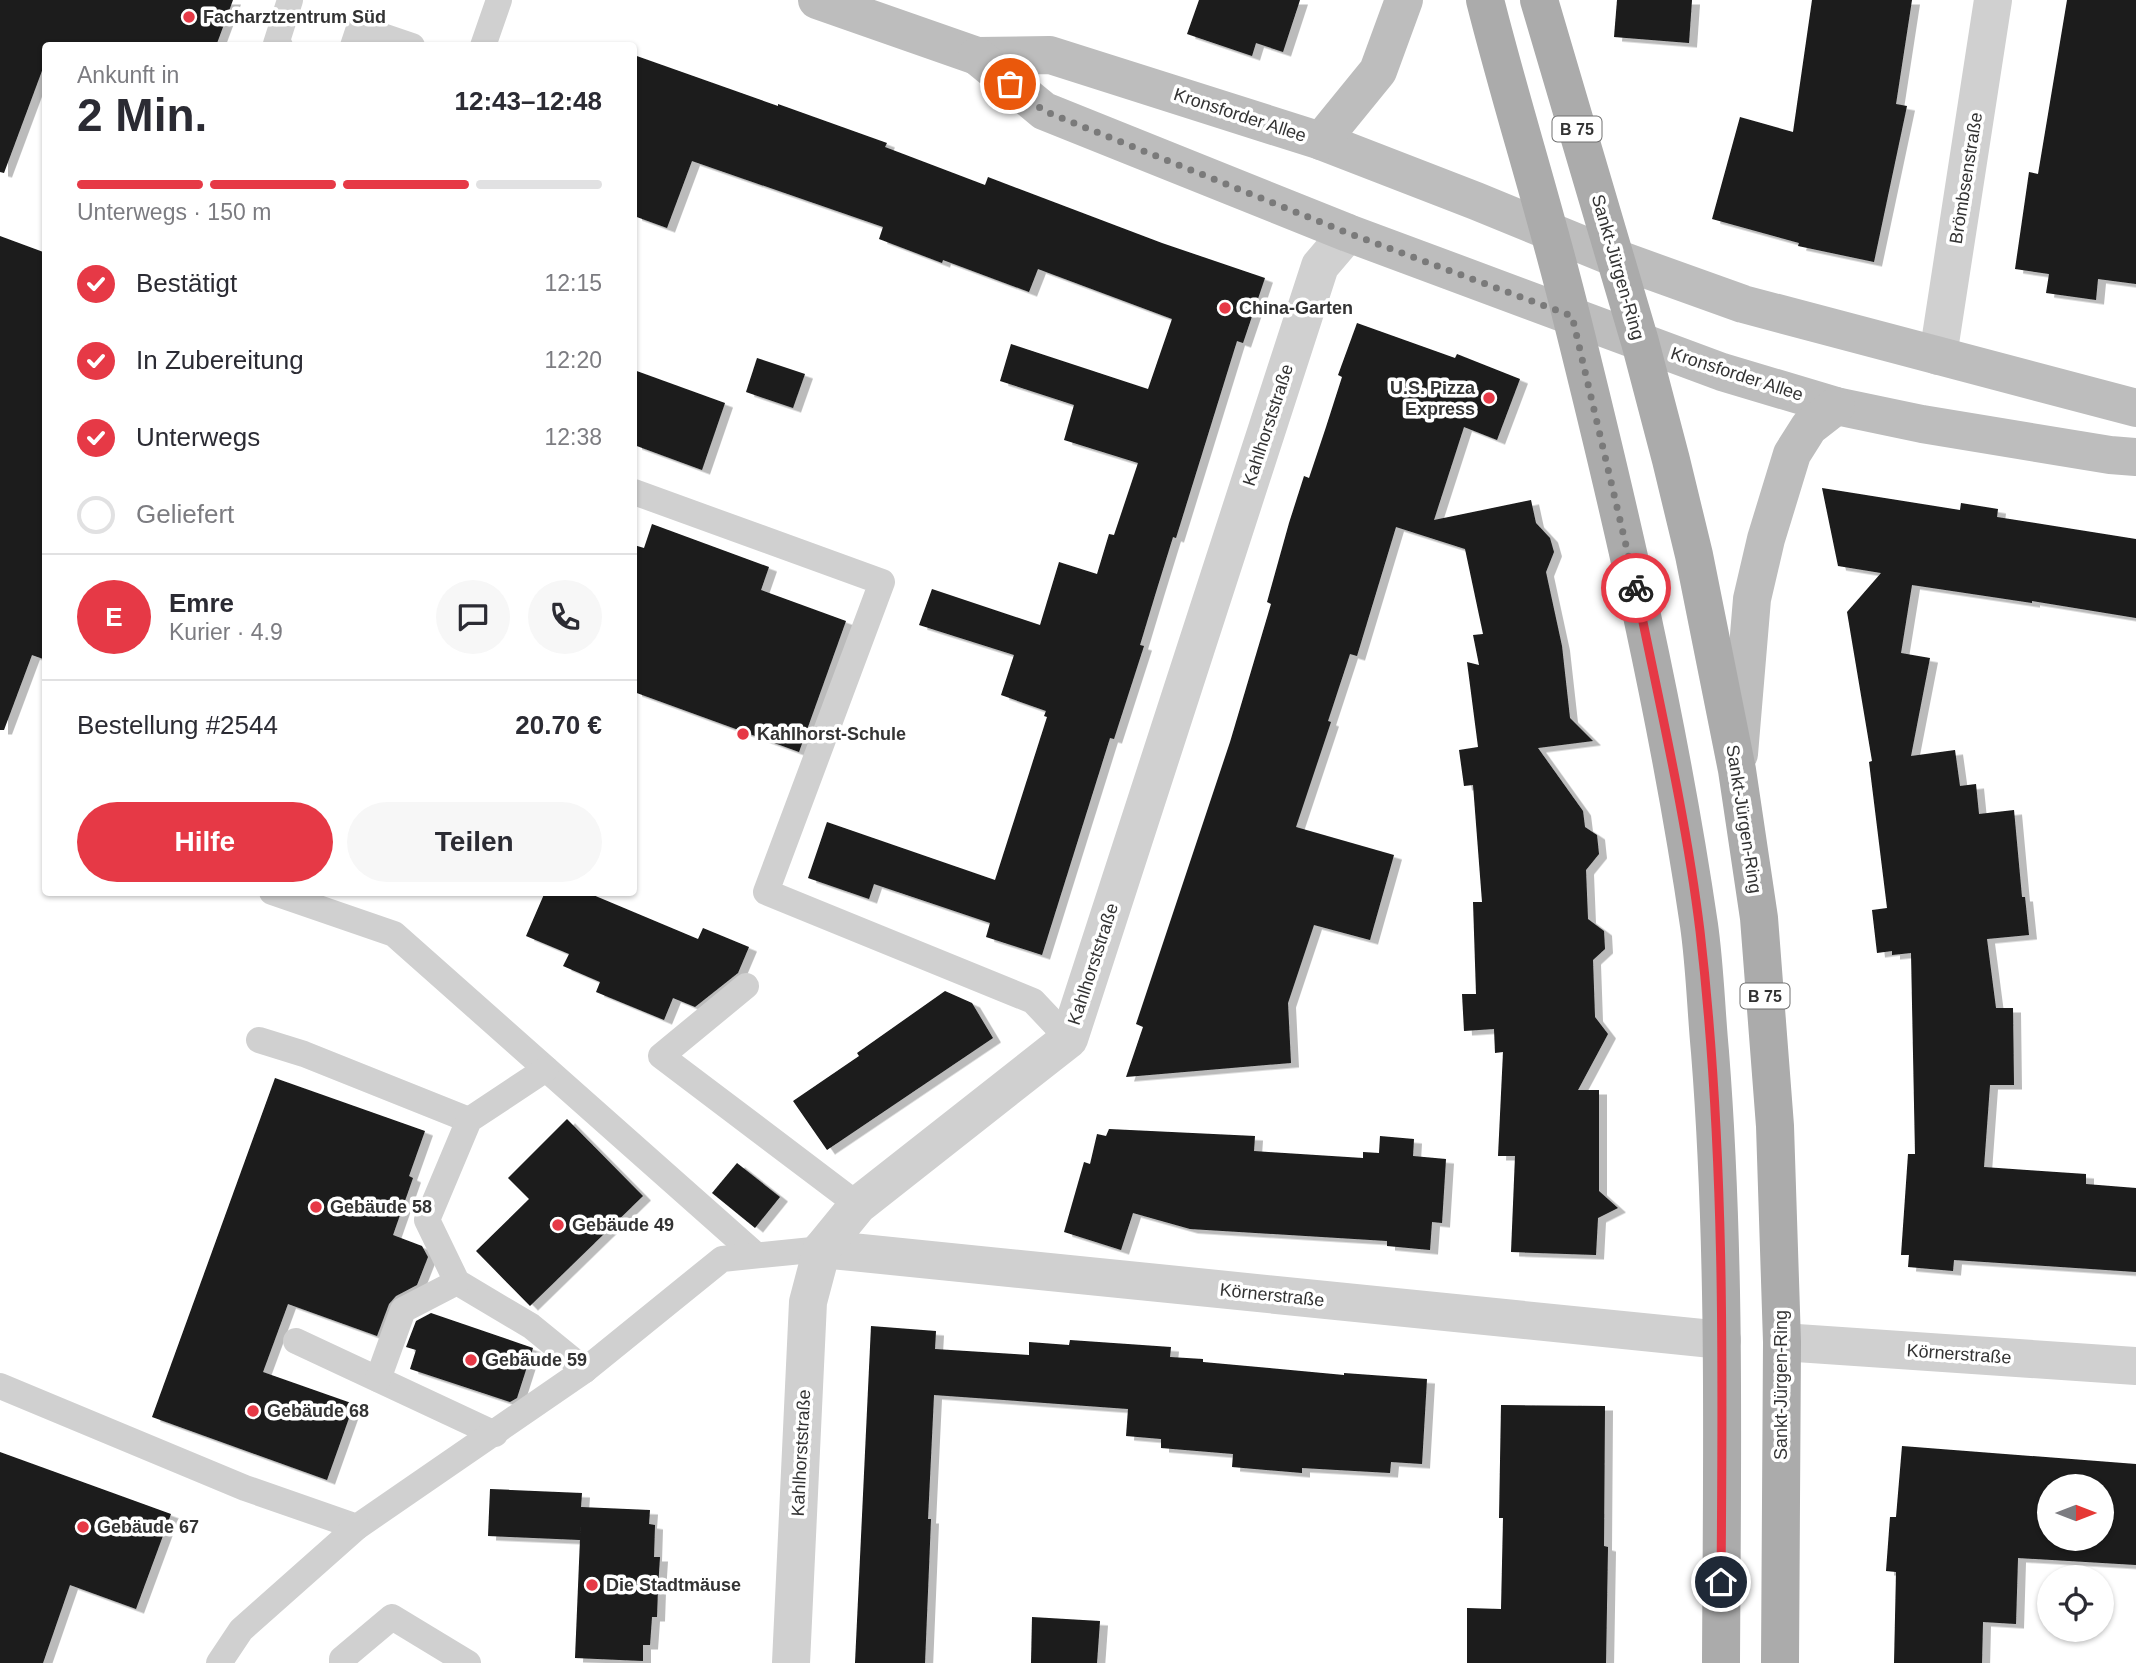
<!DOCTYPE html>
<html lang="de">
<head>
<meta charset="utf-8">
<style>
	:root { --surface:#fff; --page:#f7f7f7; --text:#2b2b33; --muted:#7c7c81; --line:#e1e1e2; --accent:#e63946 }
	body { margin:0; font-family:Helvetica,sans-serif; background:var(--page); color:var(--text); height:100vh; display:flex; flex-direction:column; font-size:26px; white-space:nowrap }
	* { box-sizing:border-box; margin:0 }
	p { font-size:23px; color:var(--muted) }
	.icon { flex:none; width:38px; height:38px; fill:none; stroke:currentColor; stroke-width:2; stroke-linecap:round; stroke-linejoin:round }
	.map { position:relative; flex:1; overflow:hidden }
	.details { position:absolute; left:42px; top:42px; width:595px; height:854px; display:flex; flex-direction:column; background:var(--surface); border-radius:7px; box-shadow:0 2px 5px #0004 }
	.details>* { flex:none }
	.needle { width:46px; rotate:90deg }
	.tools { position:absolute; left:2037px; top:1474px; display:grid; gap:14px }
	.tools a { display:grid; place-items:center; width:77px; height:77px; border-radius:50%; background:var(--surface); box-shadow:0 2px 5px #0004; font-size:35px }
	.pin { position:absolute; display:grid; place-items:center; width:60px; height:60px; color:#fff; margin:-30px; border:4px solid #fff; border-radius:50%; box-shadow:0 2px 7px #0007 }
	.courier { position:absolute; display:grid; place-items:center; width:70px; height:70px; margin:-35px; border:5px solid #e63946; border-radius:50%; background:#fff; color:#222; box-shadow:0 2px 9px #0007 }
	.summary em { font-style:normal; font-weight:700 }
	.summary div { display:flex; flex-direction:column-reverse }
	.summary { display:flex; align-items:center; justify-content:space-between; height:119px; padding:0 35px }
	h1 { font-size:46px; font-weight:700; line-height:52px }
	.bar { display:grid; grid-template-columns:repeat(4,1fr); gap:10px 7px; align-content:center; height:84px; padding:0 35px }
	.bar i { height:9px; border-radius:5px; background:var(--line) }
	.bar .current { background:var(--accent) }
	.bar p { grid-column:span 4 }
	.line { display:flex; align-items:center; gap:18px; padding:0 35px; border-top:2px solid var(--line) }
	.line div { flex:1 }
	.round { display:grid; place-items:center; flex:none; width:74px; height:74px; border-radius:37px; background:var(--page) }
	ol { padding:0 35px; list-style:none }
	li { display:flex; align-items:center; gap:21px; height:77px }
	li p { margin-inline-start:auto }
	li .icon { padding:7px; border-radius:50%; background:var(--accent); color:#fff; stroke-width:4 }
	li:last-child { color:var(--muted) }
	li i { width:38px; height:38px; border:4px solid var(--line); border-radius:50% }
	.primary-button { display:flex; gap:14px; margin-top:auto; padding:14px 35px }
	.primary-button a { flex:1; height:80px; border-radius:42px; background:var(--accent); color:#fff; font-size:28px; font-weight:700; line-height:80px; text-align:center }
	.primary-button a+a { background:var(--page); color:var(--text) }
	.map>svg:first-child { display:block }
	.building { fill:#1a1a1a; fill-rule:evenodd; filter:url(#shadow) }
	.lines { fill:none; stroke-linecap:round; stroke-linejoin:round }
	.service { stroke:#d0d0d0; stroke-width:26 }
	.minor { stroke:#d0d0d0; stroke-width:38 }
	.secondary { stroke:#bdbdbd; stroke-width:38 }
	.primary { stroke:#ababab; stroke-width:38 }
	.done { stroke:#7a7a7a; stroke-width:7; stroke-dasharray:0 12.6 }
	.route { stroke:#e63946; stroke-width:9 }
	.poi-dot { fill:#e63946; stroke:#fff; stroke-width:2.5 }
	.labels { text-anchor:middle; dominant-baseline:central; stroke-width:7; stroke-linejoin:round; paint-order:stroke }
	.shield { fill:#fff; stroke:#707070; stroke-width:2 }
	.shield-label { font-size:16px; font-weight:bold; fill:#333 }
	.poi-label { font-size:18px; font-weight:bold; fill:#333; stroke:#fff; text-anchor:start }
	.street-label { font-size:18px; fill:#333; stroke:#fff }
</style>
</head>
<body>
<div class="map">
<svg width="2136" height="1663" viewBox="0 0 2136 1663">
	<defs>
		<filter id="shadow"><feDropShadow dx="8" dy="4.5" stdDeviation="0" flood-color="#0004"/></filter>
	</defs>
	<rect width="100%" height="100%" fill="#fff"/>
	<!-- building -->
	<g class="building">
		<path d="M 0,0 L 233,0 L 216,46 L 46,46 L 46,60 L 4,173 L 0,172 Z"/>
		<path d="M 1199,0 L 1300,0 L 1283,52 L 1256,43 L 1252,56 L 1187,34 Z"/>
		<path d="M 1617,0 L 1692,0 L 1689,43 L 1614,37 Z"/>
		<path d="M 1812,0 L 1912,0 L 1896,104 L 1907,106 L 1874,262 L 1798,246 L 1799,243 L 1712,219 L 1740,117 L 1793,132 Z"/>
		<path d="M 2067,0 L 2136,0 L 2136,284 L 2098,279 L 2096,300 L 2046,293 L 2049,274 L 2015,269 L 2029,172 L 2038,174 Z"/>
		<path d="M 634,55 L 778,106 L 778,104 L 887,143 L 885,147 L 985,185 L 988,177 L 1162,243 L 1265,278 L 1243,343 L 1237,341 L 1176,538 L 1173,537 L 1156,592 L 1140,645 L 1144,646 L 1114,739 L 1110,738 L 1042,955 L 986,937 L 990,923 L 874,884 L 869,899 L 808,878 L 827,822 L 995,880 L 1047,717 L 1044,716 L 1046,711 L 1001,695 L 1014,655 L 919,625 L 932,589 L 1040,625 L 1059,562 L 1097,574 L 1109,534 L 1114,535 L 1138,463 L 1064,440 L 1074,405 L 1000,381 L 1011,344 L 1148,389 L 1172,319 L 1038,269 L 1029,292 L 943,260 L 942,263 L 879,239 L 883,227 L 692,161 L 667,228 L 634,216 Z"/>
		<path d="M 0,236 L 46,253 L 46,660 L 32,655 L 4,730 L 0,730 Z"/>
		<path d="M 1357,323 L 1455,358 L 1457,354 L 1520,379 L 1497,440 L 1464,427 L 1434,520 L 1531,500 L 1536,523 L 1550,538 L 1554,552 L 1546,572 L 1562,646 L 1570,718 L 1593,741 L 1538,748 L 1583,811 L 1585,827 L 1597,835 L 1599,854 L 1586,870 L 1588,919 L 1604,931 L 1605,949 L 1593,960 L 1595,1017 L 1608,1034 L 1578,1090 L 1599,1090 L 1599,1191 L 1618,1208 L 1598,1218 L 1596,1255 L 1511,1252 L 1515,1156 L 1498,1156 L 1503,1052 L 1495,1053 L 1494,1029 L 1464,1031 L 1462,994 L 1476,994 L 1473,902 L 1482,902 L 1473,785 L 1464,786 L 1459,750 L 1478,747 L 1467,662 L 1479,665 L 1473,635 L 1483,634 L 1465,549 L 1396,527 L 1357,656 L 1350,654 L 1328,721 L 1331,722 L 1296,827 L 1394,855 L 1370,940 L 1314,925 L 1288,1003 L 1291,1063 L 1126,1077 L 1143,1027 L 1136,1024 L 1230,742 L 1271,604 L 1267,602 L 1289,523 L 1304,476 L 1309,478 L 1326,427 L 1342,377 L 1338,375 Z"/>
		<path d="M 757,358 L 805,374 L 793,408 L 746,392 Z"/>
		<path d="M 634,370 L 725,403 L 702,470 L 634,445 Z"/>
		<path d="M 1822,488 L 1960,510 L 1961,503 L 1998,509 L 1997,517 L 2136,539 L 2136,618 L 2032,601 L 2032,603 L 1912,585 L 1901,653 L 1930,658 L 1911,756 L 1955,750 L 1960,786 L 1976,784 L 1979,814 L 2014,810 L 2022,897 L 2025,897 L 2029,935 L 1987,939 L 1996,1008 L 2013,1008 L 2014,1085 L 1990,1085 L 1984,1167 L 2086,1174 L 2086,1184 L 2136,1188 L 2136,1272 L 1954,1260 L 1953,1271 L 1908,1267 L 1909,1255 L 1901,1255 L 1908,1154 L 1915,1154 L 1911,953 L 1892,955 L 1892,951 L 1877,953 L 1872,910 L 1887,908 L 1869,762 L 1872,761 L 1847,612 L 1881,573 L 1838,566 Z"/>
		<path d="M 652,524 L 769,567 L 761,590 L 846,621 L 799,752 L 634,692 L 634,545 L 644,548 Z"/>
		<path d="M 545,892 L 586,892 L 698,939 L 703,928 L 749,947 L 738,973 L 695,1007 L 673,998 L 664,1020 L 596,992 L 600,982 L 563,966 L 569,954 L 526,936 Z"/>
		<path d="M 945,991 L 972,1003 L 993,1038 L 827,1150 L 793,1101 L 859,1056 L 857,1053 Z"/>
		<path d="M 275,1078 L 425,1131 L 409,1176 L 413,1178 L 393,1235 L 422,1246 L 428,1257 L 417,1285 L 396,1296 L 389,1304 L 377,1336 L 288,1304 L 263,1372 L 354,1404 L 327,1480 L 152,1417 Z"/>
		<path d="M 567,1119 L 643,1196 L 530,1306 L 476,1251 L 529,1199 L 508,1178 Z"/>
		<path d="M 1109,1129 L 1255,1136 L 1254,1151 L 1363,1158 L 1363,1152 L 1379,1153 L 1380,1136 L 1414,1139 L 1413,1156 L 1446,1159 L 1442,1223 L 1432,1222 L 1430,1250 L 1387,1246 L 1387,1241 L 1190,1229 L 1133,1213 L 1121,1250 L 1064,1232 L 1084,1162 L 1090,1164 L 1097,1134 L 1106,1136 Z"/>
		<path d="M 737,1163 L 780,1197 L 755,1228 L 712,1193 Z"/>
		<path d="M 431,1313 L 533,1348 L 517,1398 L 510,1402 L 410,1369 L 416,1350 L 406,1347 L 416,1321 Z"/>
		<path d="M 871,1326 L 936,1331 L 935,1349 L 1029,1355 L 1029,1342 L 1069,1345 L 1070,1340 L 1171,1347 L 1170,1357 L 1203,1359 L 1203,1362 L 1344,1375 L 1344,1373 L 1427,1379 L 1422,1464 L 1391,1462 L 1390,1473 L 1302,1468 L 1302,1473 L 1232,1467 L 1233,1454 L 1161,1448 L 1161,1439 L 1126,1436 L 1128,1409 L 934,1395 L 928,1519 L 931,1519 L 925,1663 L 855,1663 Z"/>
		<path d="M 1501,1405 L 1605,1406 L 1604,1546 L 1608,1547 L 1606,1663 L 1467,1663 L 1467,1608 L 1501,1609 L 1503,1518 L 1499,1518 Z"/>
		<path d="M 1902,1446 L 2136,1464 L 2136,1565 L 2018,1558 L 2016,1624 L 1983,1622 L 1982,1663 L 1894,1663 L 1896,1572 L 1886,1571 L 1890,1517 L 1896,1517 ZM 2049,1486 L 2102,1486 L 2102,1538 L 2049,1538 Z"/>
		<path d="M 0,1452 L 171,1514 L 136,1609 L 70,1585 L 43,1663 L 0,1663 Z"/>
		<path d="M 490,1489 L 582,1493 L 581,1507 L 650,1510 L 649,1524 L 655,1525 L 654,1557 L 660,1557 L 658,1588 L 657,1617 L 652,1617 L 650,1645 L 643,1645 L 643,1661 L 575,1658 L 581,1515 L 580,1540 L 488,1536 Z"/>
		<path d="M 1032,1617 L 1100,1621 L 1097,1663 L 1031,1663 Z"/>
	</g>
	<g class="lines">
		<!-- service -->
		<g class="service">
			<path d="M 280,46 L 276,44 L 290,0"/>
			<path d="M 353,46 L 359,28 L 412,46"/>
			<path d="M 483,46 L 499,0"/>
			<path d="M 634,492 L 882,582 L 766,892 L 1033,1001 L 1069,1039"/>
			<path d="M 272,892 L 394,934 L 756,1255"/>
			<path d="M 746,986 L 661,1056 L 858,1205"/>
			<path d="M 259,1040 L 304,1054 L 469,1120"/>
			<path d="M 546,1069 L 469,1120 L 427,1220 L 457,1282 L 531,1326 L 585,1370"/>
			<path d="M 296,1341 L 495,1434"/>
			<path d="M 378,1379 L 403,1310 L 457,1282"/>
			<path d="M 0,1386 L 245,1488 L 357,1527 L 585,1370 L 722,1259 L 822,1249"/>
			<path d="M 219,1663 L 241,1630 L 357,1527"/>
			<path d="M 342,1663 L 342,1659 L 392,1617 L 468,1663"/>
		</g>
		<!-- minor -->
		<g class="minor">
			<path d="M 1938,356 L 1993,0"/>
			<path d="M 822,1249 L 1722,1340"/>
			<path d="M 1782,1342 L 2136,1366"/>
			<path d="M 791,1663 L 808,1302 L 822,1249 L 858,1205 L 1069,1039 L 1320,266 L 1348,233"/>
		</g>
		<!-- secondary -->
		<g class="secondary">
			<path d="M 817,0 L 977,56 L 1050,55 L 1321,141 L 1476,201 L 1615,258 L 1743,304 L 2136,408"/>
			<path d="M 977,56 L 1044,111 L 1348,233 L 1722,372 L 1836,406 L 1922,424 L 2110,455 L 2136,457"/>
			<path d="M 1321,141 L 1378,71 L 1404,0"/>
			<path d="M 1739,754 L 1752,599 L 1766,539 L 1792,454 L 1809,427 L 1836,406"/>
		</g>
		<!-- primary -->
		<g class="primary">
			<path d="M 1485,0 C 1512,107 1546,212 1572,319 C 1622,519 1669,721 1699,925 C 1705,967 1706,1010 1710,1052 C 1726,1255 1722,1459 1721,1663"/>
			<path d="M 1539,0 L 1640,342 L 1671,460 L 1694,555 L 1737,770 L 1759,918 L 1775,1126 L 1782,1342 L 1780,1663"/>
		</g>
	</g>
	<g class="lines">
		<!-- done -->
		<path class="done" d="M 1010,84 L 1044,111 L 1348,233 L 1572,316 L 1636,588"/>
		<!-- route -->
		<path class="route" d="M 1636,588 C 1659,702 1686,816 1700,931 C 1725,1147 1723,1365 1721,1582"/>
	</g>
	<!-- markers -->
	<g class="poi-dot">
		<circle cx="189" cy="17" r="7"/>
		<circle cx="1225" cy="308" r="7"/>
		<circle cx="1489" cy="398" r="7"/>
		<circle cx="743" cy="734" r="7"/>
		<circle cx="316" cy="1207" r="7"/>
		<circle cx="558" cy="1225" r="7"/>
		<circle cx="471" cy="1360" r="7"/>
		<circle cx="253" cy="1411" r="7"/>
		<circle cx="83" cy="1527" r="7"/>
		<circle cx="592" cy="1585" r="7"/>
	</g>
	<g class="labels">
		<!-- shield labels -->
		<g class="shield">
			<rect x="1552.5" y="116.5" width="49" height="25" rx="5"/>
			<rect x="1740.5" y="983.5" width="49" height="25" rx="5"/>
		</g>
		<g class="shield-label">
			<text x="1577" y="129">B 75</text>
			<text x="1765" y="996">B 75</text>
		</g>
		<!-- poi labels -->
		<g class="poi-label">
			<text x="203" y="17">Facharztzentrum Süd</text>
			<text x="1239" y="308">China-Garten</text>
			<text x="1475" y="388" text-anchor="end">U.S. Pizza<tspan x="1475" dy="21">Express</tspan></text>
			<text x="757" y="734">Kahlhorst-Schule</text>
			<text x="330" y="1207">Gebäude 58</text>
			<text x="572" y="1225">Gebäude 49</text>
			<text x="485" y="1360">Gebäude 59</text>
			<text x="267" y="1411">Gebäude 68</text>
			<text x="97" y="1527">Gebäude 67</text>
			<text x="606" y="1585">Die Stadtmäuse</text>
		</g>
		<!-- street labels -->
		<g class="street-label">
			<text transform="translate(1240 115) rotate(18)">Kronsforder Allee</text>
			<text transform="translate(1966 178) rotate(-81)">Brömbsenstraße</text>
			<text transform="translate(1618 267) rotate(74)">Sankt-Jürgen-Ring</text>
			<text transform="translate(1737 374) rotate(18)">Kronsforder Allee</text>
			<text transform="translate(1268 425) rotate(-72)">Kahlhorststraße</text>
			<text transform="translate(1744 819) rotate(81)">Sankt-Jürgen-Ring</text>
			<text transform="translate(1093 964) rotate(-72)">Kahlhorststraße</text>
			<text transform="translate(1272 1295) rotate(6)">Körnerstraße</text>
			<text transform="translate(1959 1354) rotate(4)">Körnerstraße</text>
			<text transform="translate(1781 1385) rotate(-90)">Sankt-Jürgen-Ring</text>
			<text transform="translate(801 1453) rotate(-87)">Kahlhorststraße</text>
		</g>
	</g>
</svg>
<div class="tools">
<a><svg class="needle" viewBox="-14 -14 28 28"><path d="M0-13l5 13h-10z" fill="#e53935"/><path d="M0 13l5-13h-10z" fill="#7c7c81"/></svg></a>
<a><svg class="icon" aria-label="locate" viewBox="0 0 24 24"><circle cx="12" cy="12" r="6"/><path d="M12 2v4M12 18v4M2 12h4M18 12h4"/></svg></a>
</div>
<div class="pin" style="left:1010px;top:84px;background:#ea580c"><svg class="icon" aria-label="bag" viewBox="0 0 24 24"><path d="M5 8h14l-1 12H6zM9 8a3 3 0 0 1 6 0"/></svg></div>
<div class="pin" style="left:1721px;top:1582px;background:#1f2937"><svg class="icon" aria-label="home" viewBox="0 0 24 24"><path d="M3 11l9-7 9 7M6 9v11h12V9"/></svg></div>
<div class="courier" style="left:1636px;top:588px"><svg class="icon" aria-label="bike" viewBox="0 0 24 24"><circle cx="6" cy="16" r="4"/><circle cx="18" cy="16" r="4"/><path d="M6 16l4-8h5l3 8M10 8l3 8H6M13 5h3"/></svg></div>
<section class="details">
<div class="summary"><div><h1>2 Min.</h1><p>Ankunft in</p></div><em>12:43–12:48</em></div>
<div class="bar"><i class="current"></i><i class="current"></i><i class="current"></i><i></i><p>Unterwegs · 150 m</p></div>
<ol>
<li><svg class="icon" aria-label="check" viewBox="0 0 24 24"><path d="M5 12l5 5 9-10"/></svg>Bestätigt<p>12:15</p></li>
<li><svg class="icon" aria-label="check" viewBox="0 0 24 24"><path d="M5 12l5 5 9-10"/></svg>In Zubereitung<p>12:20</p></li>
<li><svg class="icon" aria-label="check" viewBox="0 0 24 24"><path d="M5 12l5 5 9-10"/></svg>Unterwegs<p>12:38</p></li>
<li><i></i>Geliefert</li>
</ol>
<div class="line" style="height:126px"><b class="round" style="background:var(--accent);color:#fff">E</b><div><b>Emre</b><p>Kurier · 4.9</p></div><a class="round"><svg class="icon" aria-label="chat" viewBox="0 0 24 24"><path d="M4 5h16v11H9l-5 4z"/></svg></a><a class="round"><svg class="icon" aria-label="phone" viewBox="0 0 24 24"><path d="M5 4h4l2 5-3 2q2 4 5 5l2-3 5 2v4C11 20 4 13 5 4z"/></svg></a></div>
<div class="line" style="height:91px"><div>Bestellung #2544</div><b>20.70 €</b></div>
<div class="primary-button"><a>Hilfe</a><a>Teilen</a></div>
</section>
</div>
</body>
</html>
